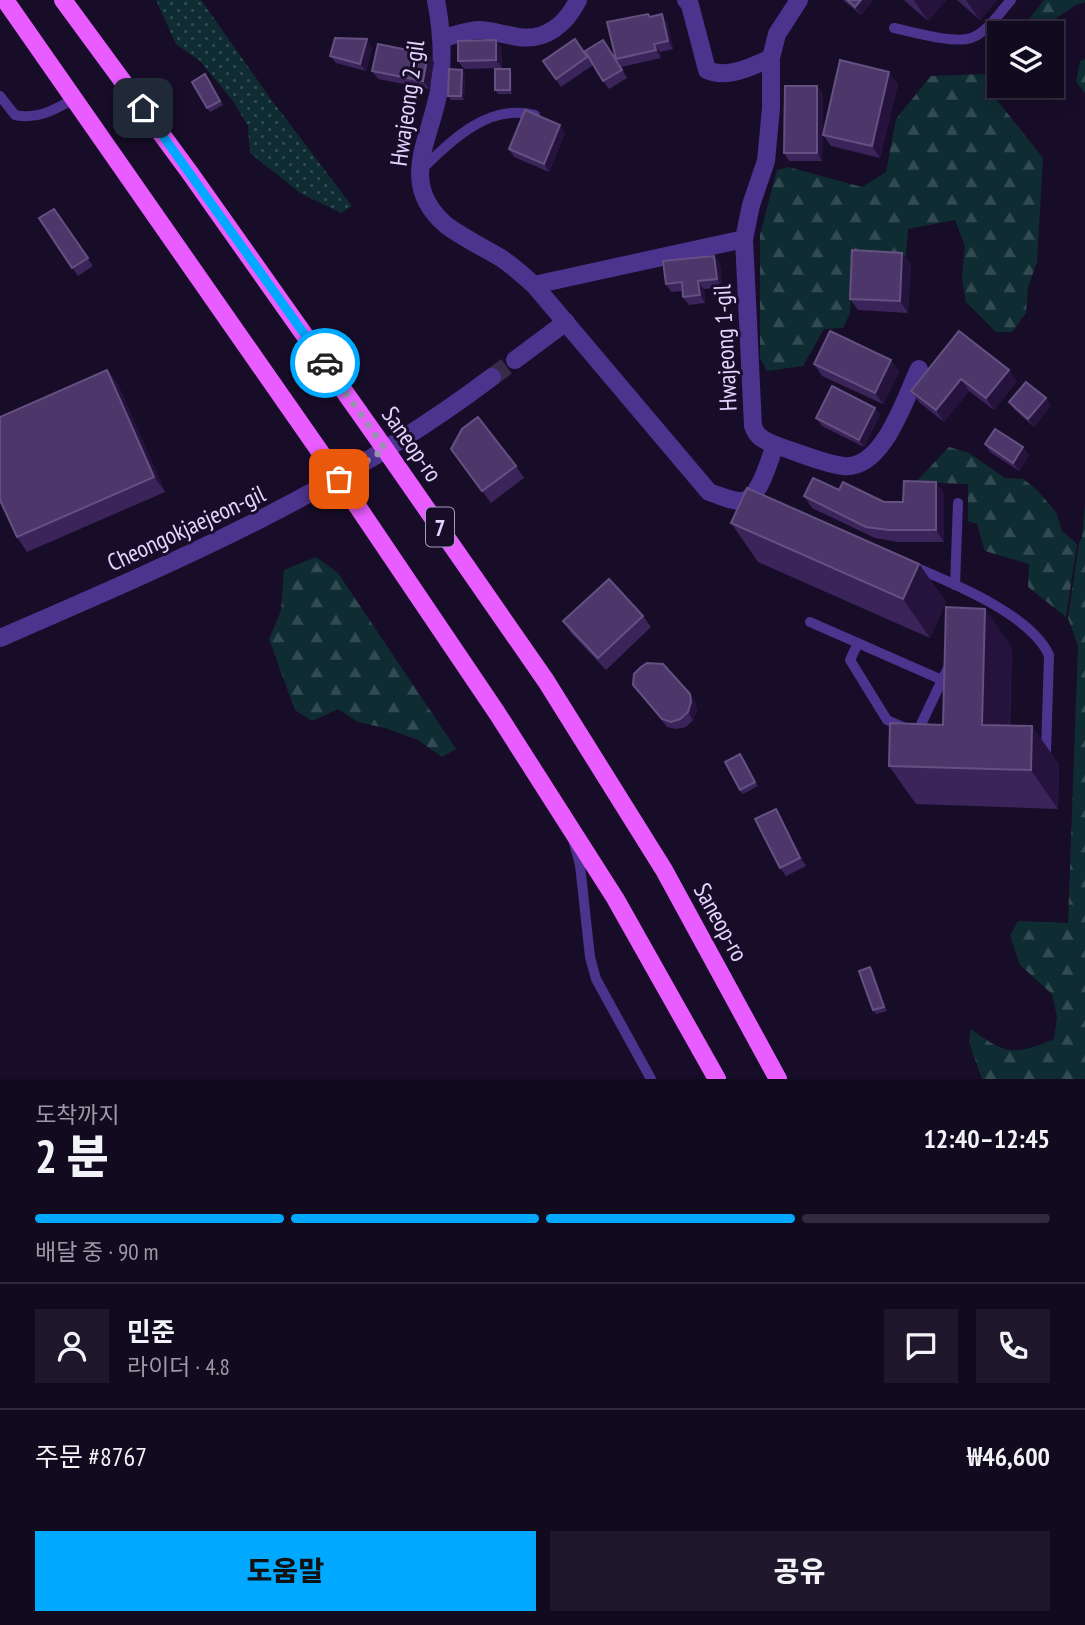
<!DOCTYPE html>
<html lang="ko">
<head>
<meta charset="utf-8">
<style>
	:root { --surface:#120a1f; --page:#1f182c; --text:#f1f3f6; --muted:#9c9aa4; --line:#312b3d; --accent:#01a8ff }
	body { margin:0; font-family:"PT Sans Narrow","Noto Sans KR",sans-serif; background:var(--page); color:var(--text); height:100vh; display:flex; flex-direction:column; font-size:26px; white-space:nowrap }
	* { box-sizing:border-box; margin:0 }
	p { font-size:23px; color:var(--muted) }
	.icon { flex:none; width:38px; height:38px; fill:none; stroke:currentColor; stroke-width:2; stroke-linecap:round; stroke-linejoin:round }
	.map { position:relative; height:1079px; overflow:hidden }
	.sheet { display:flex; flex-direction:column; background:var(--surface); flex:1 }
	.sheet>* { flex:none }
	.tools { position:absolute; left:987px; top:21px; display:grid; gap:14px }
	.tools a { display:grid; place-items:center; width:77px; height:77px; border-radius:0px; background:var(--surface); box-shadow:0 4px 18px #0003,0 0 0 2px var(--line); font-size:35px }
	.pin { position:absolute; display:grid; place-items:center; width:60px; height:60px; color:#fff; margin:-30px; border-radius:14px; box-shadow:0 4px 10px #0006 }
	.courier { position:absolute; display:grid; place-items:center; width:70px; height:70px; margin:-35px; border:5px solid #01a8ff; border-radius:50%; background:#fff; color:#222; box-shadow:0 2px 9px #0007 }
	.headline em { font-style:normal; font-weight:800 }
	.headline div { display:flex; flex-direction:column-reverse }
	.headline { display:flex; align-items:center; justify-content:space-between; height:119px; padding:0 35px }
	h1 { font-size:46px; font-weight:800; line-height:52px }
	.bar { display:grid; grid-template-columns:repeat(4,1fr); gap:10px 7px; align-content:center; height:84px; padding:0 35px }
	.bar i { height:9px; border-radius:5px; background:var(--line) }
	.bar .selected { background:var(--accent) }
	.bar p { grid-column:span 4 }
	.line { display:flex; align-items:center; gap:18px; padding:0 35px; border-top:2px solid var(--line) }
	.line div { flex:1 }
	.round { display:grid; place-items:center; flex:none; width:74px; height:74px; border-radius:0px; background:var(--page) }
	.primary-button { display:flex; gap:14px; margin-top:auto; padding:14px 35px }
	.primary-button a { flex:1; height:80px; border-radius:0px; background:var(--accent); color:#111; font-size:28px; font-weight:800; line-height:80px; text-align:center }
	.primary-button a+a { background:var(--page); color:var(--text) }
	.map>svg:first-child { display:block }
	.grass { fill:url(#grass-dots) }
	.forest { fill:url(#forest-firs) }
	.lines { fill:none; stroke-linecap:round; stroke-linejoin:round }
	.minor-tunnel { stroke:#372b49; stroke-width:18; stroke-dasharray:18 9; stroke-linecap:butt }
	.service { stroke:#4c338d; stroke-width:10 }
	.minor { stroke:#4c338d; stroke-width:18 }
	.primary { stroke:#e95cff; stroke-width:18 }
	.wall { fill:#3b2459 }
	.shaded-wall { fill:#25133e }
	.building { fill:#4d376a; stroke:#655082; stroke-width:2 }
	.done { stroke:#9d8fb4; stroke-width:7; stroke-dasharray:0 12.6 }
	.route { stroke:#01a8ff; stroke-width:9 }
	.labels { text-anchor:middle; dominant-baseline:central; stroke-width:6; stroke-linejoin:round; paint-order:stroke }
	.shield { fill:#180d29; stroke:#a799bf; stroke-width:2 }
	.shield-label { font-size:23px; font-weight:bold; fill:#e4d5ff }
	.street-label { font-size:24px; fill:#e4d5ff; stroke:#180d29 }
</style>
</head>
<body>
<div class="map">
<svg width="1085" height="1079" viewBox="0 0 1085 1079">
	<defs>
		<pattern id="grass-dots" width="8" height="8" patternUnits="userSpaceOnUse" patternTransform="scale(1.75)"><rect width="8" height="8" fill="#0f2c33"/><path d="M2 2h.1M6 6h.1" fill="none" stroke="#324a52" stroke-width="1.8" stroke-linecap="round"/></pattern>
		<pattern id="forest-firs" width="22" height="20" patternUnits="userSpaceOnUse" patternTransform="scale(1.75)"><rect width="22" height="20" fill="#0f2c33"/><path d="M5 1l3.5 6h-7zM16 11l3.5 6h-7z" fill="#324a52"/></pattern>
	</defs>
	<rect width="100%" height="100%" fill="#180d29"/>
	<!-- grass -->
	<path class="grass" d="M 156,0 L 201,0 L 270,98 L 352,206 L 341,213 L 300,193 L 250,153 L 248,126 L 233,101 L 200,61 L 176,44 Z"/>
	<!-- forest -->
	<g class="forest">
		<path d="M 1044,0 L 1085,0 L 1085,2 L 1076,5 L 1034,33 L 1018,33 Z"/>
		<path d="M 999,56 L 999,80 L 996,99 L 1043,158 L 1037,262 L 1028,287 L 1026,313 L 1012,332 L 996,332 L 966,302 L 962,278 L 965,246 L 955,220 L 908,229 L 906,256 L 855,257 L 850,313 L 843,328 L 824,329 L 803,366 L 767,371 L 760,358 L 760,235 L 777,170 L 788,167 L 862,187 L 886,172 L 896,119 L 931,76 L 985,74 Z"/>
		<path d="M 1085,59 L 1085,93 L 1076,82 L 1080,61 Z"/>
		<path d="M 949,447 L 969,453 L 1005,478 L 1023,479 L 1037,490 L 1056,512 L 1062,531 L 1077,544 L 1066,617 L 1028,587 L 1029,564 L 985,551 L 977,524 L 968,521 L 968,484 L 916,482 Z"/>
		<path d="M 1085,503 L 1085,1079 L 982,1079 L 969,1042 L 971,1029 C 1006,1055 1014,1056 1054,1039 L 1057,1017 L 1052,994 L 1020,965 L 1010,935 L 1018,921 L 1068,923 L 1078,646 L 1068,618 L 1079,543 L 1082,538 Z"/>
		<path d="M 316,557 L 338,573 L 456,749 L 442,757 L 418,740 L 385,728 L 358,722 L 338,709 L 312,721 L 295,710 L 269,639 L 281,611 L 284,570 Z"/>
	</g>
	<g class="lines">
		<!-- minor-tunnel -->
		<path class="minor-tunnel" d="M 492,377 L 515,360"/>
		<!-- service -->
		<g class="service">
			<path d="M 894,28 C 913,32 954,44 971,38 C 987,33 1000,12 1011,0"/>
			<path d="M 0,96 L 15,115 C 38,120 54,110 74,99"/>
			<path d="M 421,170 C 452,140 488,103 535,115"/>
			<path d="M 912,566 C 952,583 1030,614 1049,655 L 1046,752"/>
			<path d="M 955,585 L 958,503"/>
			<path d="M 810,622 L 942,680 L 949,666"/>
			<path d="M 858,643 L 850,660 L 887,720 L 917,733 L 942,680"/>
			<path d="M 574,843 L 580,865 L 590,957 L 596,979 L 651,1079"/>
		</g>
		<!-- minor -->
		<g class="minor">
			<path d="M 436,0 C 442,31 444,59 439,90 C 431,139 397,183 446,225 C 463,238 483,247 501,258 C 513,266 524,276 534,285 L 709,492 C 719,495 732,502 742,501 C 760,499 769,460 775,445 C 764,440 757,438 753,426 L 744,239 L 751,205 L 766,161 L 771,108 L 771,58 L 777,34 L 799,0"/>
			<path d="M 686,0 L 690,5 L 707,70 C 727,79 751,67 771,58"/>
			<path d="M 443,38 C 455,35 468,30 480,30 C 494,31 505,35 518,37 C 546,41 566,24 578,0"/>
			<path d="M 534,285 L 744,239"/>
			<path d="M 515,360 L 566,322"/>
			<path d="M 775,445 C 797,452 821,463 843,466 C 883,471 905,398 919,369"/>
			<path d="M 0,638 C 173,563 340,492 492,377"/>
		</g>
		<!-- primary -->
		<g class="primary">
			<path d="M 5,0 L 339,479 L 497,713 L 615,898 L 717,1079"/>
			<path d="M 63,0 L 190,173 L 385,449 L 546,681 L 664,870 L 778,1079"/>
		</g>
	</g>
	<!-- wall -->
	<g class="wall">
		<path d="M 843,0 L 873,0 L 861,15 Z"/>
		<path d="M 904,0 L 946,0 L 928,21 Z"/>
		<path d="M 957,0 L 997,0 L 980,20 Z"/>
		<path d="M 650,17 L 667,22 L 673,49 L 660,52 L 661,58 L 621,67 L 617,60 L 627,78 L 609,89 L 603,81 L 603,40 L 616,59 Z"/>
		<path d="M 575,39 L 593,65 L 561,87 L 543,61 Z"/>
		<path d="M 496,40 L 501,48 L 502,68 L 464,69 L 458,61 Z"/>
		<path d="M 372,47 L 366,71 L 336,63 L 330,56 Z"/>
		<path d="M 428,54 L 434,62 L 429,89 L 378,79 L 372,71 Z"/>
		<path d="M 512,73 L 512,94 L 498,94 L 495,90 Z"/>
		<path d="M 465,74 L 464,100 L 451,100 L 448,96 Z"/>
		<path d="M 208,78 L 223,105 L 210,112 L 207,108 Z"/>
		<path d="M 898,84 L 880,158 L 831,146 L 823,135 Z"/>
		<path d="M 817,86 L 823,94 L 822,161 L 789,161 L 784,153 Z"/>
		<path d="M 565,133 L 549,172 L 514,157 L 509,149 Z"/>
		<path d="M 54,209 L 93,266 L 78,276 L 39,218 Z"/>
		<path d="M 902,253 L 911,265 L 908,313 L 858,310 L 850,299 Z"/>
		<path d="M 714,256 L 720,264 L 722,287 L 704,289 L 705,303 L 689,305 L 683,297 L 683,291 L 671,292 L 666,284 Z"/>
		<path d="M 959,331 L 1017,381 L 994,410 L 969,391 L 944,422 L 920,403 L 911,391 Z"/>
		<path d="M 891,360 L 899,372 L 883,404 L 822,376 L 814,364 Z"/>
		<path d="M 107,370 L 118,385 L 165,492 L 27,552 L 17,537 Z"/>
		<path d="M 1046,398 L 1051,406 L 1034,427 L 1015,410 L 1009,402 Z"/>
		<path d="M 875,408 L 880,415 L 864,447 L 822,426 L 816,418 Z"/>
		<path d="M 985,444 L 1029,455 L 1019,471 L 990,452 Z"/>
		<path d="M 451,449 L 516,466 L 524,478 L 491,503 Z"/>
		<path d="M 936,482 L 944,494 L 944,542 L 898,542 L 875,538 L 812,508 L 804,496 L 839,490 L 884,502 L 903,502 Z"/>
		<path d="M 731,523 L 919,564 L 946,602 L 930,638 L 758,562 Z"/>
		<path d="M 643,616 L 651,627 L 606,670 L 571,633 L 563,621 Z"/>
		<path d="M 1012,647 L 1010,725 L 1059,764 L 1058,809 L 916,804 L 889,766 L 943,725 Z"/>
		<path d="M 633,685 L 695,702 L 697,710 L 693,720 L 686,727 L 676,729 L 667,727 Z"/>
		<path d="M 740,754 L 758,786 L 743,794 L 740,790 Z"/>
		<path d="M 776,809 L 781,817 L 806,866 L 786,876 L 780,868 Z"/>
		<path d="M 870,967 L 873,971 L 887,1011 L 876,1014 L 873,1010 Z"/>
	</g>
	<!-- shaded-wall -->
	<g class="shaded-wall">
		<path d="M 861,0 L 873,0 L 861,15 L 855,7 Z"/>
		<path d="M 914,0 L 946,0 L 928,21 Z"/>
		<path d="M 966,0 L 997,0 L 980,20 Z"/>
		<path d="M 662,14 L 667,22 L 673,49 L 668,41 Z"/>
		<path d="M 367,39 L 372,47 L 366,71 L 360,64 Z"/>
		<path d="M 496,40 L 501,48 L 502,68 L 496,60 Z"/>
		<path d="M 654,44 L 660,52 L 661,58 L 656,50 Z"/>
		<path d="M 428,54 L 434,62 L 429,89 L 423,81 Z"/>
		<path d="M 510,69 L 512,73 L 512,94 L 510,90 Z"/>
		<path d="M 462,70 L 465,74 L 464,100 L 461,96 Z"/>
		<path d="M 889,72 L 898,84 L 880,158 L 872,146 Z"/>
		<path d="M 817,86 L 823,94 L 822,161 L 817,153 Z"/>
		<path d="M 560,125 L 565,133 L 549,172 L 544,164 Z"/>
		<path d="M 902,253 L 911,265 L 908,313 L 900,301 Z"/>
		<path d="M 714,256 L 720,264 L 722,287 L 717,279 Z"/>
		<path d="M 698,281 L 704,289 L 705,303 L 700,295 Z"/>
		<path d="M 891,360 L 899,372 L 883,404 L 875,393 Z"/>
		<path d="M 107,370 L 118,385 L 165,492 L 154,477 Z"/>
		<path d="M 1009,370 L 1017,381 L 994,410 L 986,398 Z"/>
		<path d="M 961,379 L 969,391 L 944,422 L 936,410 Z"/>
		<path d="M 1046,398 L 1051,406 L 1034,427 L 1028,419 Z"/>
		<path d="M 875,408 L 880,415 L 864,447 L 859,440 Z"/>
		<path d="M 1023,447 L 1029,455 L 1019,471 L 1013,463 Z"/>
		<path d="M 936,482 L 944,494 L 944,542 L 936,530 Z"/>
		<path d="M 919,564 L 946,602 L 930,638 L 903,599 Z"/>
		<path d="M 985,609 L 1012,647 L 1008,763 L 982,725 Z"/>
		<path d="M 690,694 L 695,702 L 697,710 L 693,720 L 688,712 Z"/>
		<path d="M 1032,726 L 1059,764 L 1058,809 L 1031,770 Z"/>
		<path d="M 776,809 L 781,817 L 806,866 L 800,858 Z"/>
		<path d="M 870,967 L 873,971 L 887,1011 L 884,1007 Z"/>
	</g>
	<!-- building -->
	<g class="building">
		<path d="M 847,0 L 861,0 L 855,7 Z"/>
		<path d="M 648,14 L 650,17 L 662,14 L 668,41 L 654,44 L 656,50 L 616,59 L 607,22 Z"/>
		<path d="M 335,38 L 367,39 L 360,64 L 330,56 Z"/>
		<path d="M 575,39 L 587,57 L 556,79 L 543,61 Z"/>
		<path d="M 496,40 L 496,60 L 458,61 L 458,41 Z"/>
		<path d="M 603,40 L 622,70 L 603,81 L 585,51 Z"/>
		<path d="M 378,44 L 428,54 L 423,81 L 372,71 Z"/>
		<path d="M 840,60 L 889,72 L 872,146 L 823,135 Z"/>
		<path d="M 449,69 L 462,70 L 461,96 L 448,96 Z"/>
		<rect x="495" y="69" width="15" height="21"/>
		<path d="M 205,74 L 220,101 L 207,108 L 192,82 Z"/>
		<path d="M 785,86 L 817,86 L 817,153 L 784,153 Z"/>
		<path d="M 525,110 L 560,125 L 544,164 L 509,149 Z"/>
		<path d="M 54,209 L 88,258 L 72,268 L 39,218 Z"/>
		<path d="M 852,250 L 902,253 L 900,301 L 850,299 Z"/>
		<path d="M 714,256 L 717,279 L 698,281 L 700,295 L 683,297 L 682,282 L 666,284 L 663,261 Z"/>
		<path d="M 830,331 L 891,360 L 875,393 L 814,364 Z"/>
		<path d="M 959,331 L 1009,370 L 986,398 L 961,379 L 936,410 L 911,391 Z"/>
		<path d="M 107,370 L 154,477 L 17,537 L 0,500 L 0,417 Z"/>
		<path d="M 1026,382 L 1046,398 L 1028,419 L 1009,402 Z"/>
		<path d="M 832,386 L 875,408 L 859,440 L 816,418 Z"/>
		<path d="M 478,417 L 516,466 L 482,491 L 451,449 L 462,429 Z"/>
		<path d="M 995,429 L 1023,447 L 1013,463 L 985,444 Z"/>
		<path d="M 813,478 L 839,490 L 843,482 L 884,502 L 903,502 L 904,481 L 936,482 L 936,530 L 889,530 L 866,527 L 804,496 Z"/>
		<path d="M 747,488 L 919,564 L 903,599 L 731,523 Z"/>
		<path d="M 609,579 L 643,616 L 598,658 L 563,621 Z"/>
		<path d="M 946,607 L 985,609 L 982,725 L 1032,726 L 1031,770 L 889,766 L 890,723 L 943,725 Z"/>
		<path d="M 647,663 L 663,664 L 690,694 L 691,702 L 688,712 L 680,719 L 671,722 L 662,719 L 633,685 L 634,674 L 641,667 Z"/>
		<path d="M 740,754 L 755,782 L 740,790 L 725,762 Z"/>
		<path d="M 776,809 L 800,858 L 780,868 L 755,819 Z"/>
		<path d="M 870,967 L 884,1007 L 873,1010 L 859,971 Z"/>
	</g>
	<g class="lines">
		<!-- done -->
		<path class="done" d="M 325,363 L 385,449 L 339,479"/>
		<!-- route -->
		<path class="route" d="M 143,108 L 325,363"/>
	</g>
	<g class="labels">
		<!-- shield labels -->
		<rect class="shield" x="426" y="507.5" width="28" height="39" rx="5"/>
		<g class="shield-label">
			<text x="440" y="527">7</text>
		</g>
		<!-- street labels -->
		<g class="street-label">
			<text transform="translate(407 103) rotate(-82)">Hwajeong 2-gil</text>
			<text transform="translate(725 348) rotate(-93)">Hwajeong 1-gil</text>
			<text transform="translate(412 444) rotate(55)">Saneop-ro</text>
			<text transform="translate(186 528) rotate(-25)">Cheongokjaejeon-gil</text>
			<text transform="translate(721 922) rotate(61)">Saneop-ro</text>
		</g>
	</g>
</svg>
<div class="tools">
<a><svg class="icon" aria-label="layers" viewBox="0 0 24 24"><path d="M12 4l9 5-9 5-9-5zM3 14l9 5 9-5"/></svg></a>
</div>
<div class="pin" style="left:339px;top:479px;background:#ea580c"><svg class="icon" aria-label="bag" viewBox="0 0 24 24"><path d="M5 8h14l-1 12H6zM9 8a3 3 0 0 1 6 0"/></svg></div>
<div class="pin" style="left:143px;top:108px;background:#1f2937"><svg class="icon" aria-label="home" viewBox="0 0 24 24"><path d="M3 11l9-7 9 7M6 9v11h12V9"/></svg></div>
<div class="courier" style="left:325px;top:363px"><svg class="icon" aria-label="car" viewBox="0 0 24 24"><path d="M5 17H2v-5l4-1 3-4h7l3 4 3 1v5h-3M9 17h6M6 11h13"/><circle cx="7" cy="17" r="2"/><circle cx="17" cy="17" r="2"/></svg></div>
</div>
<section class="sheet">
<div class="headline"><div><h1>2 분</h1><p>도착까지</p></div><em>12:40–12:45</em></div>
<div class="bar"><i class="selected"></i><i class="selected"></i><i class="selected"></i><i></i><p>배달 중 · 90 m</p></div>
<div class="line" style="height:126px"><a class="round"><svg class="icon" aria-label="person" viewBox="0 0 24 24"><circle cx="12" cy="8" r="4"/><path d="M4 21q1-7 8-7t8 7"/></svg></a><div><b>민준</b><p>라이더 · 4.8</p></div><a class="round"><svg class="icon" aria-label="chat" viewBox="0 0 24 24"><path d="M4 5h16v11H9l-5 4z"/></svg></a><a class="round"><svg class="icon" aria-label="phone" viewBox="0 0 24 24"><path d="M5 4h4l2 5-3 2q2 4 5 5l2-3 5 2v4C11 20 4 13 5 4z"/></svg></a></div>
<div class="line" style="height:91px"><div>주문 #8767</div><b>₩46,600</b></div>
<div class="primary-button"><a>도움말</a><a>공유</a></div>
</section>
</body>
</html>
